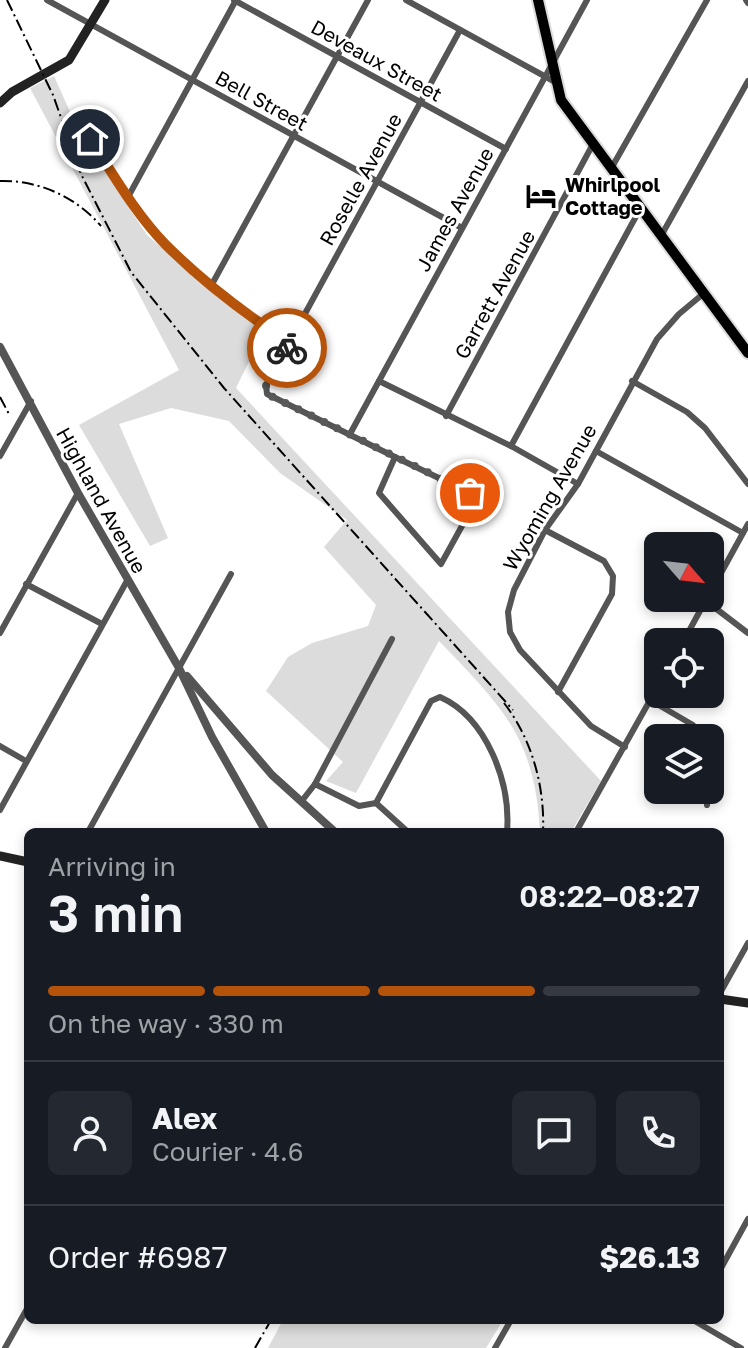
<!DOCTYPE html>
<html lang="en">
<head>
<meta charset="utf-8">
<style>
	:root { --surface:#171b24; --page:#242831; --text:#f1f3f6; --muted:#9ea1a6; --line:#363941; --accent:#b45309 }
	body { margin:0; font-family:"Golos Text",sans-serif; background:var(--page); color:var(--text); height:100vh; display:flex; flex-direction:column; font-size:30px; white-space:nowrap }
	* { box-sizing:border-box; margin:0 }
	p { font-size:26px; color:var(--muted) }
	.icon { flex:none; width:44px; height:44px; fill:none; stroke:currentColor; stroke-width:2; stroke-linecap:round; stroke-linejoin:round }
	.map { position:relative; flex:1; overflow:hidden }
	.panel { position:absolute; left:24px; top:828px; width:700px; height:496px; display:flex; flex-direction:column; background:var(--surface); border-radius:12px; box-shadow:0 4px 12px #0003 }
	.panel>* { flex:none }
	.needle { width:52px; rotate:118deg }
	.fabs { position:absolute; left:644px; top:532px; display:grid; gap:16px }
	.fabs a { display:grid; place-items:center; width:80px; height:80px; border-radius:12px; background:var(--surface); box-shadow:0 4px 12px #0003; font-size:40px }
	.pin { position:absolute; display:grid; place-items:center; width:68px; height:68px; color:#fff; margin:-34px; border:4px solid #fff; border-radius:50%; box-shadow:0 2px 8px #0007 }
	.courier { position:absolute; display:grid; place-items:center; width:80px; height:80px; margin:-40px; border:6px solid #b45309; border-radius:50%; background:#fff; color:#222; box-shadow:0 2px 10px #0007 }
	.headline em { font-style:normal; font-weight:600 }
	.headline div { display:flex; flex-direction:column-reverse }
	.headline { display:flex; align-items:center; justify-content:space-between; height:136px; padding:0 24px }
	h1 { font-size:52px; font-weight:600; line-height:60px }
	.bar { display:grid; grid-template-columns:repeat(4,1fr); gap:12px 8px; align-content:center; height:96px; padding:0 24px }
	.bar i { height:10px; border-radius:6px; background:var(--line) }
	.bar .selected { background:var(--accent) }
	.bar p { grid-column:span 4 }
	.line { display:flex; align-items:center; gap:20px; padding:0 24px; border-top:2px solid var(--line) }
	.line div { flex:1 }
	.round { display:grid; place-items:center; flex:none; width:84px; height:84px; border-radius:12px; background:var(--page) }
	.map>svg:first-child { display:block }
	.green { fill:#dcdcdc }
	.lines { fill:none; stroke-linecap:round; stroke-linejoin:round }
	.primary-casing { stroke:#dbdbdb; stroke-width:14 }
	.minor { stroke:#555; stroke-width:6 }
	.tertiary { stroke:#555; stroke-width:8 }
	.secondary { stroke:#222; stroke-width:9 }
	.primary { stroke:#000; stroke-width:10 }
	.rail { stroke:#000; stroke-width:2; stroke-dasharray:12 4 2 4; stroke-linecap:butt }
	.done { stroke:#595959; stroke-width:8; stroke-dasharray:0 14.4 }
	.route { stroke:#b45309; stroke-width:10 }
	.labels { text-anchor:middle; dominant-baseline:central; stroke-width:6; stroke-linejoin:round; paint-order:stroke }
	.street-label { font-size:20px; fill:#000; stroke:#fff }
	.poi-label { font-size:20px; font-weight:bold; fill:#000; stroke:#fff; text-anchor:start }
</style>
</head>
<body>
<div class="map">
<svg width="748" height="1348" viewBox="0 0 748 1348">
	<rect width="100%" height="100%" fill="#fff"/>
	<!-- green -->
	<g class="green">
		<path d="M 54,76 L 80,134 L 147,235 L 227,304 L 264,331 L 236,388 L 601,781 L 571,832 L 540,832 C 535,736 501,706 439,641 L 356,793 L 326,781 L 343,762 L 266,691 L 288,657 L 312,643 L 368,626 L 376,605 L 324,547 L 347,520 L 280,473 L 229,421 L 171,408 L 119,424 L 168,538 L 150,546 L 79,425 L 179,370 L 30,88 Z"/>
		<path d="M 283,1320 L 503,1320 L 486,1348 L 268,1348 Z"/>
	</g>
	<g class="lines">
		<!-- primary casing -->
		<g class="primary-casing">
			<path id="primary" d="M 538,0 L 561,100 L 748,353"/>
		</g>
		<!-- minor -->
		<g class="minor">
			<path d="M 47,0 L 462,228"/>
			<path d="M 234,0 L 506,149"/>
			<path d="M 406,0 L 557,83"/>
			<path d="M 746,0 L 748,3"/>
			<path d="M 77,119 C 104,160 130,202 161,239 C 196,281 245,314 290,343"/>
			<path d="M 612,167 L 707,0"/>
			<path d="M 128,197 L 236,0"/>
			<path d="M 661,236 L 748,81"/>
			<path d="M 211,286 L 368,0"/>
			<path d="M 379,381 L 511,446 L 578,484"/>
			<path d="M 632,381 L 687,412 L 705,428 L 748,484"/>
			<path d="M 446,416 L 593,144"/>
			<path d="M 350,434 L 587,0"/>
			<path d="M 511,446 L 640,209"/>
			<path d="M 596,451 L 743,533"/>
			<path d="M 0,456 L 31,401"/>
			<path d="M 395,457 L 267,394 L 266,385 L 460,30"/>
			<path d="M 395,457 L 470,493 L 473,506 L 441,564 L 379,493 Z"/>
			<path d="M 545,530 L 604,561 L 613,576 L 612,594 L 558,692"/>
			<path d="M 26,584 L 102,624"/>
			<path d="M 710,593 L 748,524"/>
			<path d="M 706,601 L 748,633"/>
			<path d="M 0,633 L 78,493"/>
			<path d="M 683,642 L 707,598"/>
			<path d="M 650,700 L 693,725 L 701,738"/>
			<path d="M 0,746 L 26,761"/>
			<path d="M 625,747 L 591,726 L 520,650 L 510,632 L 508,612 L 514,590 L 545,530 L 578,484 L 657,339 L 679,314 L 703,294"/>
			<path d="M 315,784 L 392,639"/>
			<path d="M 706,790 L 707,805"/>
			<path d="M 301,802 L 315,784 L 359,806 L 376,803 L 408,832"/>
			<path d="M 376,803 L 431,701 L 440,697 C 487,718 511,783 507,832"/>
			<path d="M 0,810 L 128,579"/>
			<path d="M 88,832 L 231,574"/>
			<path d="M 576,832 L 658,686"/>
			<path d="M 720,993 L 748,943"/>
			<path d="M 720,1270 L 748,1219"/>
			<path d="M 693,1320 L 741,1348"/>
			<path d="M 5,1348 L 28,1307"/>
			<path d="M 495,1348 L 511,1320"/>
		</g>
		<!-- tertiary -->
		<g class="tertiary">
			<path d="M 0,347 L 78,493 L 179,668 L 212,737 L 266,832"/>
			<path d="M 187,676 L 272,775 L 335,832"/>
		</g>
		<!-- secondary -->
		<g class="secondary">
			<path d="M 0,103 L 12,92 L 69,60 L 105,0"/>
			<path d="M 0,856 L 28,862"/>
			<path d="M 720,999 L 748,1003"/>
		</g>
		<!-- primary -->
		<use href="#primary" class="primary"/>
		<!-- rail -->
		<g class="rail">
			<path d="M 7,0 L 53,95 L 81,174 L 131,272 L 224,388 L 513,710"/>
			<path d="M 0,181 C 39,180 76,197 101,226"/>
			<path d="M 0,397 L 9,414"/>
			<path d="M 504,703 C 532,739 545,787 543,832"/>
			<path d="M 255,1348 L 271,1320"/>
		</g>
	</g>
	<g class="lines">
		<!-- done -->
		<path class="done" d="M 287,348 L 266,385 L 267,394 L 470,493"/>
		<!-- route -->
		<path class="route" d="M 90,139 C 113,174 135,213 165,244 C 203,282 245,314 290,343 L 287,348"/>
	</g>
	<!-- icons -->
	<defs>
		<g id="hotel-bare" transform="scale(2.4)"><path d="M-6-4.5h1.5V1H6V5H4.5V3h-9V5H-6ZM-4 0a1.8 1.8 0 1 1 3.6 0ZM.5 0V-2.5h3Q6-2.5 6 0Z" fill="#000" stroke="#fff" stroke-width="2.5" paint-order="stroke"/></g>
	</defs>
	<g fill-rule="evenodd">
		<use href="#hotel-bare" x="541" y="196"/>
	</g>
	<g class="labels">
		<!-- street labels -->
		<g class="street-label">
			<text transform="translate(377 60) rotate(29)">Deveaux Street</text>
			<text transform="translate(262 100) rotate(29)">Bell Street</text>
			<text transform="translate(360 179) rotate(-61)">Roselle Avenue</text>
			<text transform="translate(454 209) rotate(-61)">James Avenue</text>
			<text transform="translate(494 294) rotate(-61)">Garrett Avenue</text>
			<text transform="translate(549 497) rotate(-60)">Wyoming Avenue</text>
			<text transform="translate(102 500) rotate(61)">Highland Avenue</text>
		</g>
		<!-- poi labels -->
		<g class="poi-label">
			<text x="565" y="184">Whirlpool<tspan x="565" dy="23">Cottage</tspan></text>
		</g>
	</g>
</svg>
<div class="fabs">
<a><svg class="needle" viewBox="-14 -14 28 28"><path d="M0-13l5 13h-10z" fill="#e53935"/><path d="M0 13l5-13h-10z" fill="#9ea1a6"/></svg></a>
<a><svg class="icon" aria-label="locate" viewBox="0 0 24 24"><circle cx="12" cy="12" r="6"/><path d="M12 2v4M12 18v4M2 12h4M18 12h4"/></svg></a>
<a><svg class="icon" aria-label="layers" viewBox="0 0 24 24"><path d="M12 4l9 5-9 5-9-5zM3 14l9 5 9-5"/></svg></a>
</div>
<div class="pin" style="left:470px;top:493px;background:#ea580c"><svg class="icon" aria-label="bag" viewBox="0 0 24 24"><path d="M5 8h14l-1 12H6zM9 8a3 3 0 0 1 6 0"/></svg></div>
<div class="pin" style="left:90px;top:139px;background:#1f2937"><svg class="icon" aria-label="home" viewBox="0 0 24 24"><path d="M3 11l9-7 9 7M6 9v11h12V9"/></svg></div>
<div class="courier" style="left:287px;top:348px"><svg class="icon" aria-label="bike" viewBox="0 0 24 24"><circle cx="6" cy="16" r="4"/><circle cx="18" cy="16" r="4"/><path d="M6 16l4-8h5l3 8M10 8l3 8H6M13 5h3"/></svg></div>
<section class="panel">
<div class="headline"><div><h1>3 min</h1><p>Arriving in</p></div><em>08:22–08:27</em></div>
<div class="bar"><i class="selected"></i><i class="selected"></i><i class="selected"></i><i></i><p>On the way · 330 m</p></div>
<div class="line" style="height:144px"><a class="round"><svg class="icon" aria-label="person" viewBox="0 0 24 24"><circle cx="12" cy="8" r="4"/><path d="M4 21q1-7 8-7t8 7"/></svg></a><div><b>Alex</b><p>Courier · 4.6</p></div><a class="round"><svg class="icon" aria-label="chat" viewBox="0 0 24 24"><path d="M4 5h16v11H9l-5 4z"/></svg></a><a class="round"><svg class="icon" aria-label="phone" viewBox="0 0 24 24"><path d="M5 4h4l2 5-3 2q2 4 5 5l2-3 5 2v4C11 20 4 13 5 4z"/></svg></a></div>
<div class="line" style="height:104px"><div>Order #6987</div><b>$26.13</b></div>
</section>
</div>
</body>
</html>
